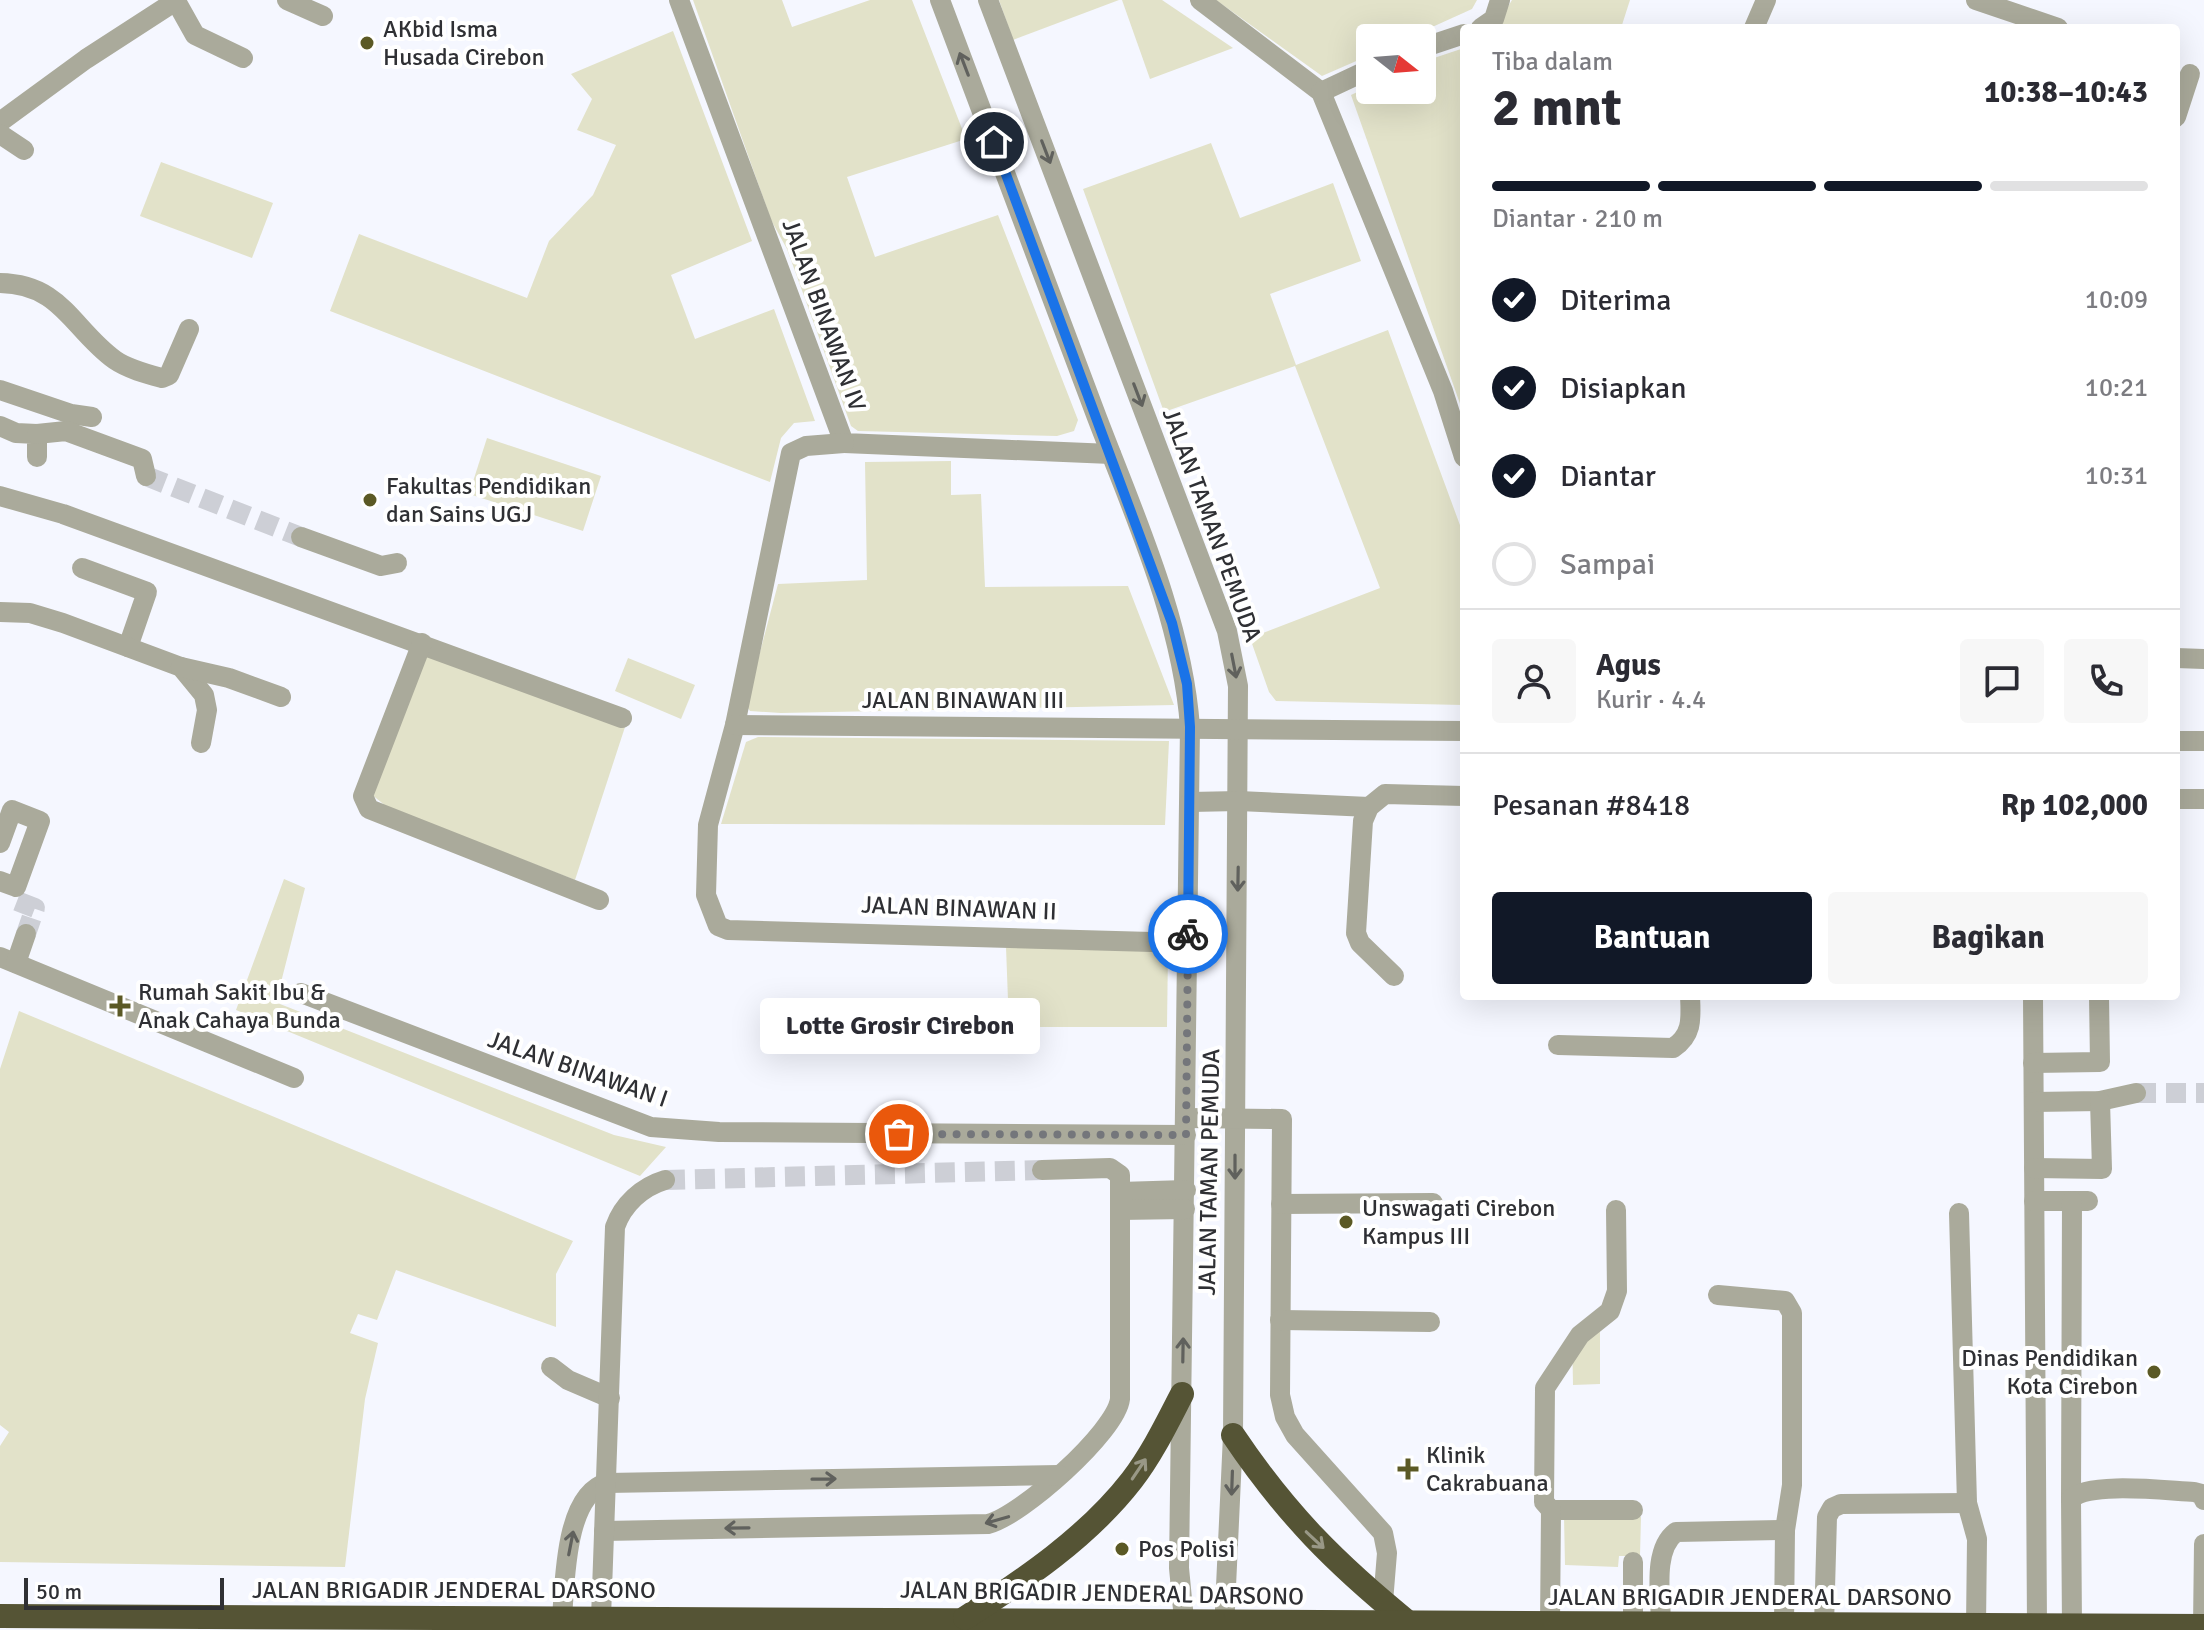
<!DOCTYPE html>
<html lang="id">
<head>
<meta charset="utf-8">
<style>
	:root { --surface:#fff; --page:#f7f7f7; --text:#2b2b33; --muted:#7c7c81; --line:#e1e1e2; --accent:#111827 }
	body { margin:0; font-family:Signika,sans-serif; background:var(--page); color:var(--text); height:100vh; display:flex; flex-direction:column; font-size:30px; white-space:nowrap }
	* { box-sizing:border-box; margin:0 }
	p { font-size:26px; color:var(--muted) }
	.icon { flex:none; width:44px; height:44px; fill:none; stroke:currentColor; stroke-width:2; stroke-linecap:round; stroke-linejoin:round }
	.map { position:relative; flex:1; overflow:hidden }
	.side { position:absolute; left:1460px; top:24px; width:720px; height:976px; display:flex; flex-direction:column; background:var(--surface); border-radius:8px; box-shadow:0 8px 32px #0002 }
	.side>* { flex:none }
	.needle { width:52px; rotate:107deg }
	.controls { position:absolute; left:1356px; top:24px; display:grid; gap:16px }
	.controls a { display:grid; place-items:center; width:80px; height:80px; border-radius:8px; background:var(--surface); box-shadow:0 8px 32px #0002; font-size:40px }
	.scale { position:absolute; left:24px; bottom:20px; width:200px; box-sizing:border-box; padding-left:8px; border:4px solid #2f3034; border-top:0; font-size:22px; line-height:28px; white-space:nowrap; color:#2f3034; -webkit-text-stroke:6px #fff; paint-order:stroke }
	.pin { position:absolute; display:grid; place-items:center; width:68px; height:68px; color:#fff; margin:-34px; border:4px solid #fff; border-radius:50%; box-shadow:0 2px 8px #0007 }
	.courier { position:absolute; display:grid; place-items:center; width:80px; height:80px; margin:-40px; border:6px solid #1a73e8; border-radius:50%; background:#fff; color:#222; box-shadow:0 2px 10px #0007 }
	.bubble { position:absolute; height:56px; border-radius:8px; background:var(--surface); box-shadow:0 8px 32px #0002; font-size:26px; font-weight:700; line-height:56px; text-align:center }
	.overview em { font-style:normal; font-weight:700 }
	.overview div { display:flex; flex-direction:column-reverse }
	.overview { display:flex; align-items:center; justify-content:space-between; height:136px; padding:0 32px }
	h1 { font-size:52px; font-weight:700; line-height:60px }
	.bar { display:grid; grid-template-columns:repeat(4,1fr); gap:12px 8px; align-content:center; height:96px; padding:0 32px }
	.bar i { height:10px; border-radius:6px; background:var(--line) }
	.bar .selected { background:var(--accent) }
	.bar p { grid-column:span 4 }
	.line { display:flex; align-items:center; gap:20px; padding:0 32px; border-top:2px solid var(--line) }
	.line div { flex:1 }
	.round { display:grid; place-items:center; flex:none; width:84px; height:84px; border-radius:8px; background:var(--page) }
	ol { padding:0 32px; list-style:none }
	li { display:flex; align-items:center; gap:24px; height:88px }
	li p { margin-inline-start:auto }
	li .icon { padding:8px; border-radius:50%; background:var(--accent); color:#fff; stroke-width:4 }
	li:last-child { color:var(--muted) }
	li i { width:44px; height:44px; border:4px solid var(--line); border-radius:50% }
	.action { display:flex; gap:16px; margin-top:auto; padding:16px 32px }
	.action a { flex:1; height:92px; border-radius:8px; background:var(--accent); color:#fff; font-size:32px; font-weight:700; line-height:92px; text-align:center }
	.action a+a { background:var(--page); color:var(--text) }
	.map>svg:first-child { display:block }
	.green { fill:#e2e2c9 }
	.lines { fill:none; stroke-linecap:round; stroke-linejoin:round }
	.minor-tunnel { stroke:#cdcfd6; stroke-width:20; stroke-dasharray:20 10; stroke-linecap:butt }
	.minor { stroke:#aaaa9b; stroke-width:20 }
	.highway { stroke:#555435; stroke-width:24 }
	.oneway { stroke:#60615d }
	.oneway2 { stroke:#999886 }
	.done { stroke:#74767b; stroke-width:8; stroke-dasharray:0 14.4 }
	.route { stroke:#1a73e8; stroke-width:10 }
	.poi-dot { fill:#5b5925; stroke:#fff; stroke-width:3 }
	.labels { text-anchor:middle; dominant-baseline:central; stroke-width:8; stroke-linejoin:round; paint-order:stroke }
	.poi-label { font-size:24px; fill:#2f3034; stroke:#fff; text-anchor:start }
	.street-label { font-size:24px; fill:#2f3034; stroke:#fff }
</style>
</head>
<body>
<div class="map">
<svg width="2204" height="1630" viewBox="0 0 2204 1630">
	<rect width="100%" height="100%" fill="#f5f7ff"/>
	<!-- green -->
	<g class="green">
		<path d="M 693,0 L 782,0 L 792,27 L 870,0 L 912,0 L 966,139 L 847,177 L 875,257 L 998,215 L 1078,420 L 1074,431 L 1057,436 L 858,431 L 851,426 L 787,249 L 771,220 Z"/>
		<path d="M 999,0 L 1119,0 L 1013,40 Z"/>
		<path d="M 1122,0 L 1162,0 L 1233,48 L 1150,79 Z"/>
		<path d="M 1216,0 L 1477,0 L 1472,9 L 1408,38 L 1370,38 L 1370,55 L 1322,76 Z"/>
		<path d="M 1512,0 L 1630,0 L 1621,28 L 1495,28 Z"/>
		<path d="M 673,31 L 752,241 L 671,275 L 695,339 L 774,309 L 815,421 L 794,423 L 781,438 L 770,482 L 330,311 L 359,234 L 527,298 L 549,241 L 593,195 L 616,145 L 577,130 L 592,99 L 571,74 Z"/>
		<path d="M 1464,48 L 1464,415 L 1351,95 L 1370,86 L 1370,90 L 1422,90 L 1422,62 Z"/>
		<path d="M 1211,143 L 1240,218 L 1333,183 L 1361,261 L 1270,294 L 1296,365 L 1388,330 L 1464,536 L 1464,705 L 1276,701 L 1269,692 L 1250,638 L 1380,588 L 1295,366 L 1164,412 L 1083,189 Z"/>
		<path d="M 161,162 L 273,203 L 252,258 L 140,216 Z"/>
		<path d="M 487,438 L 601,476 L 583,531 L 469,494 Z"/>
		<path d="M 951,461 L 951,495 L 981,494 L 985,587 L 1128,586 L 1174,705 L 781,713 L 750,711 L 746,705 L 778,584 L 867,580 L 865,462 Z"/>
		<path d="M 425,649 L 625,727 L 575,880 L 387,807 L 371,794 Z"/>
		<path d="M 628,658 L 695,685 L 681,719 L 615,691 Z"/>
		<path d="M 758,737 L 1169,741 L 1165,825 L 721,824 L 746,742 Z"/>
		<path d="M 284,879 L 305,888 L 277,998 L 280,1004 L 614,1135 L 666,1147 L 640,1176 L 236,1010 Z"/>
		<path d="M 1006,947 L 1168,950 L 1167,1027 L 1009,1027 Z"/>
		<path d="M 19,1011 L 573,1241 L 556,1274 L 556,1327 L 396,1270 L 377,1320 L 358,1314 L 350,1333 L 378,1343 L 365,1399 L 345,1567 L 0,1562 L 0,1446 L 9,1432 L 0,1425 L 0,1069 Z"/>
		<path d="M 1600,1330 L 1600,1384 L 1573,1385 L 1572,1331 Z"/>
		<path d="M 1564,1516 L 1641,1517 L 1640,1556 L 1619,1556 L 1618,1567 L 1565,1565 Z"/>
	</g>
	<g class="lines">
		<!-- minor-tunnel -->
		<g class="minor-tunnel">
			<path d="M 146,476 L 301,537"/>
			<path d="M 17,901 L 35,908 L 26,934"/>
			<path d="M 2136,1093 L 2204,1093"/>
			<path d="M 665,1180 L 1042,1170"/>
		</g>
		<!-- minor -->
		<g class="minor">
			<path d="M 287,0 L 323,16"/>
			<path d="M 679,0 L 844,443 L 1111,454"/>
			<path d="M 940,0 C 992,138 1044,276 1096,415 C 1134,515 1182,619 1190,727 L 1179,1568 L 1185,1630"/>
			<path d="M 988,0 L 1227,631 L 1238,686 L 1233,1435 L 1224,1630"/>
			<path d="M 1200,0 L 1321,92 L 1443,391 L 1464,457"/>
			<path d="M 1976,0 L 2058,28"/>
			<path d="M 176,1 L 195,35 L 243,58"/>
			<path d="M 1481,28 L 1494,19 L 1500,0"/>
			<path d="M 1754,28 L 1766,0"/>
			<path d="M 1422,48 L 1464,34"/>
			<path d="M 1321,92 L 1370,69"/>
			<path d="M 2176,117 L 2190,74"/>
			<path d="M 0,122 L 86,59 L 177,0"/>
			<path d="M 0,134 L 24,150"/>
			<path d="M 0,283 C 62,284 72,329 115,360 C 128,369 147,374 162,378 L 169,375 L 189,329"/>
			<path d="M 0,390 L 71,414 L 92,417"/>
			<path d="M 0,426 L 16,433 L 37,434 L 37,457"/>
			<path d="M 37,434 L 66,431 L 142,459 L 146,476"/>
			<path d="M 844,443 L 806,446 L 791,453 L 735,725 L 708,825 L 706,895 L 718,926 L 728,930 L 1188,943"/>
			<path d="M 0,496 L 63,514 L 622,718"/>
			<path d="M 301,537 L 381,566 L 397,563"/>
			<path d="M 82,568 L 147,592 L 128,647"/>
			<path d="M 0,612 L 30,613 L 63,623 L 181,667 L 204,695 L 207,710 L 201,743"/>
			<path d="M 422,643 L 363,796 L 369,809 L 599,900"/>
			<path d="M 2176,658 L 2204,659"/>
			<path d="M 181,667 L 229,678 L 281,697"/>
			<path d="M 735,725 L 1464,731"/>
			<path d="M 2176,741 L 2204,741"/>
			<path d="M 2176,799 L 2204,799"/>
			<path d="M 1190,802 L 1239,801 L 1369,807"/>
			<path d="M 0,843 L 12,810 L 40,821 L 16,887 L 0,881"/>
			<path d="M 0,957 L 294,1078"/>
			<path d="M 16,963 L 26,934"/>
			<path d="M 1394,976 L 1360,943 L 1356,933 L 1363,821 L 1369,807 L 1385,794 L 1464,796"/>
			<path d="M 301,993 L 651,1127 L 719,1132 L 1186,1135"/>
			<path d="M 2033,996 L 2037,1626"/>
			<path d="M 1558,1045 L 1673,1048 C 1693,1035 1691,1018 1690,996"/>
			<path d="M 2033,1063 L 2100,1062 L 2099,996"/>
			<path d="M 2034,1102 L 2100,1101 L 2136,1093"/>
			<path d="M 1186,1118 L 1282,1119 L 1280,1395 L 1285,1417 L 1295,1435 L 1383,1533 L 1387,1553 L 1383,1602"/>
			<path d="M 2034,1168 L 2102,1169 L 2100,1101"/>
			<path d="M 1120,1192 L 1186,1190"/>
			<path d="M 2034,1201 L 2088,1201"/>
			<path d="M 1281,1204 L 1433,1203"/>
			<path d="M 1120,1210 L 1185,1209"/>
			<path d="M 1959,1213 L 1967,1503 L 1977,1539 L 1976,1626"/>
			<path d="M 1718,1295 L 1785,1301 L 1792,1313 L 1792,1485 L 1785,1530 L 1784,1625"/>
			<path d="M 1280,1320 L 1430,1322"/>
			<path d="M 551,1367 L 568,1380 L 610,1398"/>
			<path d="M 2071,1499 L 2072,1201"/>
			<path d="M 1551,1510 L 1633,1510"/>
			<path d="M 604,1531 L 988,1524 C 1021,1516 1116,1432 1120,1399 L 1120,1175 L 1110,1168 L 1042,1170"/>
			<path d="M 562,1618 C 565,1581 565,1494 607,1483 L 1059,1475"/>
			<path d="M 601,1618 L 615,1227 C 623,1204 642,1187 665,1180"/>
			<path d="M 1550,1625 L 1551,1510 L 1544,1502 L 1545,1388 L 1580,1335 L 1610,1311 L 1617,1291 L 1616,1210"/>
			<path d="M 1633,1625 L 1633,1562"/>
			<path d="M 1661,1625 C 1661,1597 1652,1550 1676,1532 L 1785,1530"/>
			<path d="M 1824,1625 L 1827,1517 L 1832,1508 L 1841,1504 L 1967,1503"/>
			<path d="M 2072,1626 L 2071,1499 C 2089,1481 2168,1491 2194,1492 L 2202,1494 L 2204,1500"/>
			<path d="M 2203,1626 L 2204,1544"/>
		</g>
		<!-- highway -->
		<g class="highway">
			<path d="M 1233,1435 C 1286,1514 1336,1564 1410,1624"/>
			<path d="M 0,1616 L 2204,1626"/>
			<path d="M 965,1618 C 1024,1580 1088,1537 1132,1480 C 1152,1454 1167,1423 1182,1394"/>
		</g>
	</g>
	<!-- one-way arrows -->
	<defs><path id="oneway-shaft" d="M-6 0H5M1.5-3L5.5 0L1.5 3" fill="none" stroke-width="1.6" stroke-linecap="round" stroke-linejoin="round" transform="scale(2)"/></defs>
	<g class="oneway">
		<use href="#oneway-shaft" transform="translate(964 64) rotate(-111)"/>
		<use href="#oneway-shaft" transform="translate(1046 152) rotate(69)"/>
		<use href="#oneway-shaft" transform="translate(1138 395) rotate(69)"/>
		<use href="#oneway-shaft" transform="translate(1234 666) rotate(79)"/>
		<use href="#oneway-shaft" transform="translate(1238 879) rotate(91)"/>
		<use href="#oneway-shaft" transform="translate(1235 1167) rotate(90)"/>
		<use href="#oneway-shaft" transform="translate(1183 1350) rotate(-89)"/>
		<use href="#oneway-shaft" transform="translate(824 1479) rotate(-1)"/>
		<use href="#oneway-shaft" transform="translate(1232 1483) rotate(92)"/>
		<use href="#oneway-shaft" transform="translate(997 1520) rotate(164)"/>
		<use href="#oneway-shaft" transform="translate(737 1528) rotate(179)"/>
		<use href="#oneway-shaft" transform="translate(571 1543) rotate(-79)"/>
	</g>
	<g class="oneway2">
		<use href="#oneway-shaft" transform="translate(1139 1469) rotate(-56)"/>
		<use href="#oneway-shaft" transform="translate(1315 1540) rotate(43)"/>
	</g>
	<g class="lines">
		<!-- done -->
		<path class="done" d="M 899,1134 L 1186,1135 L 1188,934"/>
		<!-- route -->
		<path class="route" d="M 994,142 L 1172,623 L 1187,684 L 1190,727 L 1188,934"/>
	</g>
	<!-- markers -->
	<g class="poi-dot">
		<circle cx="367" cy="43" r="8"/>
		<circle cx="370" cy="500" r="8"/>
		<path d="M116 994h8v8h8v8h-8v8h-8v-8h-8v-8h8z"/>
		<circle cx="1346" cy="1222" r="8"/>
		<circle cx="2154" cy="1372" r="8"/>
		<path d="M1404 1457h8v8h8v8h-8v8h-8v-8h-8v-8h8z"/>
		<circle cx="1122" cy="1549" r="8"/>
	</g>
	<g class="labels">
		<!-- poi labels -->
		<g class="poi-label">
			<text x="383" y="29">AKbid Isma<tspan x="383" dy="28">Husada Cirebon</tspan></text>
			<text x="386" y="486">Fakultas Pendidikan<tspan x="386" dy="28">dan Sains UGJ</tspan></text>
			<text x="138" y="992">Rumah Sakit Ibu &amp;<tspan x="138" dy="28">Anak Cahaya Bunda</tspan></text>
			<text x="1362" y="1208">Unswagati Cirebon<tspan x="1362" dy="28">Kampus III</tspan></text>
			<text x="2138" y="1358" text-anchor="end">Dinas Pendidikan<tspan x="2138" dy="28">Kota Cirebon</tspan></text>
			<text x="1426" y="1455">Klinik<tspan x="1426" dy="28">Cakrabuana</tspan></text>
			<text x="1138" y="1549">Pos Polisi</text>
		</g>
		<!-- street labels -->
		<g class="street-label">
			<text transform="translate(824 315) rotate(70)">JALAN BINAWAN IV</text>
			<text transform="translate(1212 525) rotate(70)">JALAN TAMAN PEMUDA</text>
			<text x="963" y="700">JALAN BINAWAN III</text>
			<text transform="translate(959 908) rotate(2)">JALAN BINAWAN II</text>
			<text transform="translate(578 1069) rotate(19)">JALAN BINAWAN I</text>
			<text transform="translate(1209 1172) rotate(-89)">JALAN TAMAN PEMUDA</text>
			<text x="454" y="1590">JALAN BRIGADIR JENDERAL DARSONO</text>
			<text transform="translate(1102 1593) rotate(1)">JALAN BRIGADIR JENDERAL DARSONO</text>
			<text x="1750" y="1597">JALAN BRIGADIR JENDERAL DARSONO</text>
		</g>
	</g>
</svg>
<div class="controls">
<a><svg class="needle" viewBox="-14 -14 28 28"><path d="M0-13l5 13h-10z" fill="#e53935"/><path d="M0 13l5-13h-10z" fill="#7c7c81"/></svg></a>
</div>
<div class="scale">50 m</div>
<div class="pin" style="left:899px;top:1134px;background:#ea580c"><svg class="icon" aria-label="bag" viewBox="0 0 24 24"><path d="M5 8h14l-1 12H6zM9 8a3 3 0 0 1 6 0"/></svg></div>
<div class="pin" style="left:994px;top:142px;background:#1f2937"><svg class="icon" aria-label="home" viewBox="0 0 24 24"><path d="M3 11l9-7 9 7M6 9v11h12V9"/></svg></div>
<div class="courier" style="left:1188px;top:934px"><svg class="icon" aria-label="bike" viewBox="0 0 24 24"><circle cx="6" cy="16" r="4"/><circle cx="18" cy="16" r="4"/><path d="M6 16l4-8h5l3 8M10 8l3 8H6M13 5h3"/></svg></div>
<div class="bubble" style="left:760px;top:998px;width:280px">Lotte Grosir Cirebon</div>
<section class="side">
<div class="overview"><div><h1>2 mnt</h1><p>Tiba dalam</p></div><em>10:38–10:43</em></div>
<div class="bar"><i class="selected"></i><i class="selected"></i><i class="selected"></i><i></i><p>Diantar · 210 m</p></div>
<ol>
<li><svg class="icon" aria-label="check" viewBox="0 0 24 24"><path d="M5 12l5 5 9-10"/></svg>Diterima<p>10:09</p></li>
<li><svg class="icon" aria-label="check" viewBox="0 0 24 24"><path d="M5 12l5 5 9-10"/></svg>Disiapkan<p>10:21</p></li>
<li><svg class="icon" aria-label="check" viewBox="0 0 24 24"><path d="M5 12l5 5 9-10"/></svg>Diantar<p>10:31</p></li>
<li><i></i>Sampai</li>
</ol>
<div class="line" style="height:144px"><a class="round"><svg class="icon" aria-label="person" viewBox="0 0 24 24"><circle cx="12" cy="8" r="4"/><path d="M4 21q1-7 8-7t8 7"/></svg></a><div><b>Agus</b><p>Kurir · 4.4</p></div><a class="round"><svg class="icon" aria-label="chat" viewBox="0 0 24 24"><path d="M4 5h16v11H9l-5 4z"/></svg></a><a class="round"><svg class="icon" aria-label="phone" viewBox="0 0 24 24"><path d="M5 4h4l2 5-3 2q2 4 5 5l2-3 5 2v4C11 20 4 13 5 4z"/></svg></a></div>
<div class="line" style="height:104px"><div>Pesanan #8418</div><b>Rp 102,000</b></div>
<div class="action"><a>Bantuan</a><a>Bagikan</a></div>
</section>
</div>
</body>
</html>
